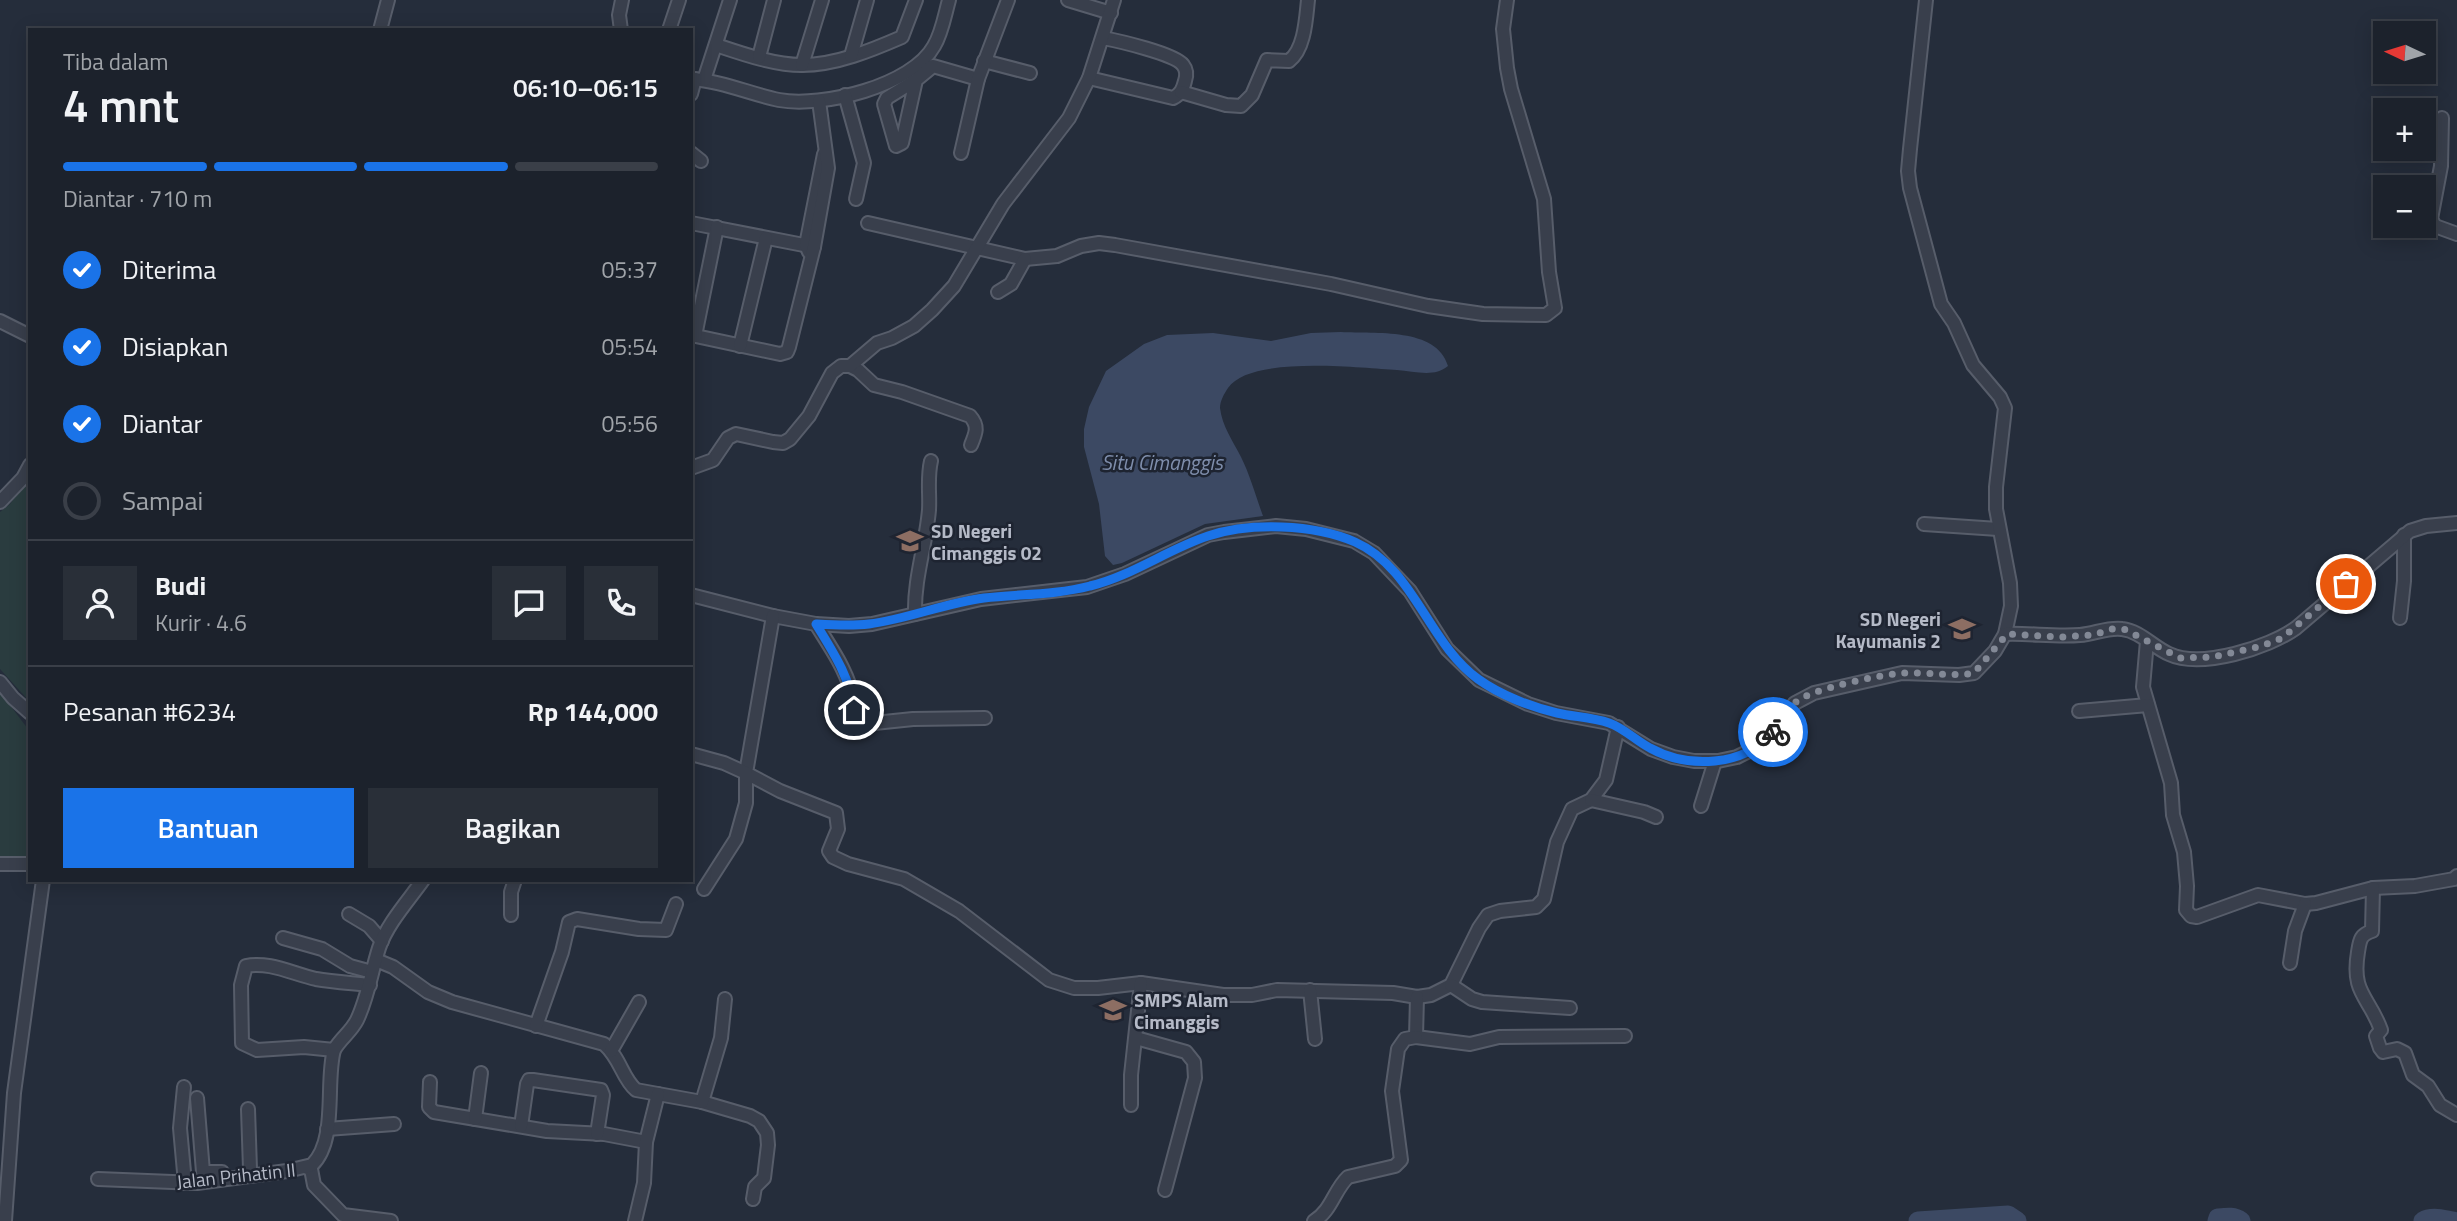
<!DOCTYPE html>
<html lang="id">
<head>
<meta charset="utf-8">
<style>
	:root { --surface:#1c222c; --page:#292f38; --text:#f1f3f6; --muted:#a0a4a9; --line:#3a3f48; --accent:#1a73e8 }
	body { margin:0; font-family:"Titillium Web",sans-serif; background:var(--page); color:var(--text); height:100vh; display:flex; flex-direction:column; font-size:26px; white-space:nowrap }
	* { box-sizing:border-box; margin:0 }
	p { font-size:23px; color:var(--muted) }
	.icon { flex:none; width:38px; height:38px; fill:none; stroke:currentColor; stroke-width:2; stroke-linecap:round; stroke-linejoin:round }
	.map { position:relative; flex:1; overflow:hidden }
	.sheet { position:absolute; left:28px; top:28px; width:665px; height:854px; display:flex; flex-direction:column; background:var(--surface); border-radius:0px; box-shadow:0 4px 18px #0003,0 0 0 2px var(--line) }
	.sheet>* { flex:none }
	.needle { width:46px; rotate:274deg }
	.controls { position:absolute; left:2373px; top:21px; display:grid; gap:14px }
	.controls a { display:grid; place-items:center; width:63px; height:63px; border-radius:0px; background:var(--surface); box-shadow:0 4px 18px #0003,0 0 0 2px var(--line); font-size:35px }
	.pin { position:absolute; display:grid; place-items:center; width:60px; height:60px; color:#fff; margin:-30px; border:4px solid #fff; border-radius:50%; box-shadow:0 2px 7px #0007 }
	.courier { position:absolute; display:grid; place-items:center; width:70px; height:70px; margin:-35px; border:5px solid #1a73e8; border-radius:50%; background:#fff; color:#222; box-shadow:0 2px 9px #0007 }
	.headline em { font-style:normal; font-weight:600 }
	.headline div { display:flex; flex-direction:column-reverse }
	.headline { display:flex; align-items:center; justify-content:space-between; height:119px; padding:0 35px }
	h1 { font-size:46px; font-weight:600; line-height:52px }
	.bar { display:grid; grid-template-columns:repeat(4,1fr); gap:10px 7px; align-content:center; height:84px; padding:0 35px }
	.bar i { height:9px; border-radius:5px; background:var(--line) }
	.bar .on { background:var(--accent) }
	.bar p { grid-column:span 4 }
	.line { display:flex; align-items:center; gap:18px; padding:0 35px; border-top:2px solid var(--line) }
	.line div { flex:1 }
	.round { display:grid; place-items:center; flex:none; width:74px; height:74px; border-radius:0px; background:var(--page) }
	ol { padding:0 35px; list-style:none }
	li { display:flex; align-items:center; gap:21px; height:77px }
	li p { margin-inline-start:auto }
	li .icon { padding:7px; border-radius:50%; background:var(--accent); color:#fff; stroke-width:4 }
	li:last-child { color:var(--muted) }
	li i { width:38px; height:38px; border:4px solid var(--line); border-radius:50% }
	.primary-button { display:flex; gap:14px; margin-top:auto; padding:14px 35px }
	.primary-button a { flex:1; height:80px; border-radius:0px; background:var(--accent); color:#fff; font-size:28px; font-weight:600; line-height:80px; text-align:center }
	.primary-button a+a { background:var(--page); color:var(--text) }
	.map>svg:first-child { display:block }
	.green { fill:#2a3c3f }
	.water { fill:#3c4963 }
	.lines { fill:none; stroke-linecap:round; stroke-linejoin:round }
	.river { stroke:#3c4963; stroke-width:19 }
	.minor-casing { stroke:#575d6a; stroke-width:16 }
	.minor { stroke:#393f4c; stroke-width:12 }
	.done { stroke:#838996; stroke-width:7; stroke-dasharray:0 12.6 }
	.route { stroke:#1a73e8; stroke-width:9 }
	.labels { text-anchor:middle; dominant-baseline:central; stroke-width:5; stroke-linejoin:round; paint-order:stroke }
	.poi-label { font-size:19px; font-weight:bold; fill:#b5bac7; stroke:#1e2431; text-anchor:start }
	.street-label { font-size:19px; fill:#b5bac7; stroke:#1e2431 }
	.water-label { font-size:21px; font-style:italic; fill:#7f8eac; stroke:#1e2431 }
</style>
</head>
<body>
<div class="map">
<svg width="2457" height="1221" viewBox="0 0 2457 1221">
	<rect width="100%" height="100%" fill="#252d3b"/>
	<!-- green -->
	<g class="green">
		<path d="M 30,476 L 30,702 L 0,669 L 0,512 L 10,504 Z"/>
		<path d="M 0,692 L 28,729 L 30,859 L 0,857 Z"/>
	</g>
	<!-- water -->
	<path class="water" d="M 1341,332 C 1375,334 1437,327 1448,366 C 1434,378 1414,371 1397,370 C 1359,368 1250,355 1228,388 C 1224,394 1220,401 1220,408 C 1222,426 1233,441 1241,457 C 1250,475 1256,497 1263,516 L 1205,524 L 1122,563 L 1113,565 L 1105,556 L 1099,504 L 1084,447 L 1084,429 L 1089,407 L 1106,371 L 1144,344 L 1167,335 L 1213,333 L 1271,341 L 1311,333 Z"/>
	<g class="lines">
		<!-- river -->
		<g class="river">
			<path d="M 1918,1221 L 2008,1215 L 2017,1221"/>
			<path d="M 2217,1221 L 2218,1218 C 2227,1217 2234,1216 2241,1221"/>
			<path d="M 2423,1221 C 2431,1216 2444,1219 2453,1221"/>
		</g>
		<!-- minor casing -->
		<g class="minor-casing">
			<g id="minor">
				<path d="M 1068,0 L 1111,13"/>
				<path d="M 380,30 L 388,0"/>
				<path d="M 621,30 L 619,15 L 622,0"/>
				<path d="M 669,30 L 679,0"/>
				<path d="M 716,45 C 743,54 774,65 802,65 C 836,65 872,50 902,37 L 916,0"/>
				<path d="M 851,56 L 867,0"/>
				<path d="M 759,57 L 774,0"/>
				<path d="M 984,61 L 1030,73"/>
				<path d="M 802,65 L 822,0"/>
				<path d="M 1089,78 L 1173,98 C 1181,94 1183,89 1185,81 C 1187,75 1187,70 1183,65 C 1175,54 1119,41 1103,38"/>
				<path d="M 691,79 C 722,81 750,94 779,100 C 822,108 912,86 934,46 C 942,33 945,14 949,0"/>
				<path d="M 704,80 L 730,0"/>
				<path d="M 916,80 L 902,143 L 896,146 L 884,104 L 887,98 L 916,80 L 933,66 L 978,79"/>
				<path d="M 1181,92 L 1226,105 L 1241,106 L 1252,95 L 1267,60 L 1289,61 C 1305,49 1306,18 1308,0"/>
				<path d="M 691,94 L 695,79"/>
				<path d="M 845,95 L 864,163 L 856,199"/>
				<path d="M 2442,118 L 2441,166 L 2431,219 L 2435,226 L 2457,234"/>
				<path d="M 691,153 L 701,161"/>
				<path d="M 961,153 L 978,79 L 1008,0"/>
				<path d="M 691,223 L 814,247"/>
				<path d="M 868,223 L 1025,259 L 1057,256 L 1081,246 L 1099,243 L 1115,245 L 1331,284 L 1428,306 L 1483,314 L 1546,315 L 1555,308 L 1549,272 L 1544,199 L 1511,89 L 1507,68 L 1503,29 L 1507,0"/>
				<path d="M 809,252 L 806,245 L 824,154"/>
				<path d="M 998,292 L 1011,284 L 1025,259"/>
				<path d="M 0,321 L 30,336"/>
				<path d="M 691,335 L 780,354 L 787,352 L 789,347 L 814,247 L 828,168 L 819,101"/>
				<path d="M 695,336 L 717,227"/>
				<path d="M 740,346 L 766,238"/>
				<path d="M 850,366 L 858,370 L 874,385 L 902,392 L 970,416 C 979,426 976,433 971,445"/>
				<path d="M 691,468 L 713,460 L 728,438 L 736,434 L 773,442 L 783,443 L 790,439 L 809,416 L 832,373 L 841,366 L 850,366 L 877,343 L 892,338 L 914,326 L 932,310 L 954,286 L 1003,204 L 1069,118 L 1089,78 L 1114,0"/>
				<path d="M 0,502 L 23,478 L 30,465"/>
				<path d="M 1924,524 L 1998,529"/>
				<path d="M 691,595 L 773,616 L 816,624 L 849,626 L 872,624 L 981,599 L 1087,587 L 1125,574 L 1208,535 L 1224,532 L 1276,526 L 1306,529 L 1354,541 L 1374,553 L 1410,591 L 1447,649 L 1479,680 L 1528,704 L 1556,713 L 1609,723 L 1651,749 L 1673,757 L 1694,761 L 1718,761 L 1737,757 L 1753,749 L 1768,738 L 1795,703 L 1814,693 L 1902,673 L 1959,675 L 1974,673 L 1995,651 L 2005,634 L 2011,606 L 2010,583 L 1996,509 L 1996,487 L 2005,408 L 2000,397 L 1973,365 L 1954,323 L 1941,304 L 1910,188 L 1908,171 L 1910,149 L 1926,0"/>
				<path d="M 915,614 C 914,578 926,545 929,510 C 930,494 927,478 931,461"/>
				<path d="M 773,616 L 746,773 L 780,791 L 836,813 L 838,829 L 829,851 L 833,857 L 848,864 L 904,879 L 959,911 L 1049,980 L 1074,988 L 1098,988 L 1141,983 L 1223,995 L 1252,995 L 1277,990 L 1393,993 L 1417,997 L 1431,995 L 1451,985 L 1479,928 L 1488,915 L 1500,911 L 1536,907 L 1544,899 L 1557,842 L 1572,809 L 1591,800 L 1606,780 L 1618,727"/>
				<path d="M 2400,618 L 2404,581 L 2404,535"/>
				<path d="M 816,624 C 829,645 844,666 851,690 C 854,703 849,719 865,724 L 913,719 L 985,718"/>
				<path d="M 2005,634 C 2030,633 2055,637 2080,635 C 2094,634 2108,627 2122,629 C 2140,631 2153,647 2169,654 C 2201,669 2268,648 2296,628 L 2410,531 L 2426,526 L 2457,523"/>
				<path d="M 2147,641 L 2143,687 L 2171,783 L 2173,815 L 2184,852 L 2187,886 L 2186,910 L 2191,916 L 2197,917 L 2258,895 L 2305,904 L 2316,903 L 2373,888 L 2415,886 L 2454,879 L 2457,876"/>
				<path d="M 0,682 L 13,698 L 30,713"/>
				<path d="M 2079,711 L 2148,705"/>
				<path d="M 691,754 L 724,763 L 746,773 L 746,803 L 736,839 L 704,889"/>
				<path d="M 1591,800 L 1644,812 L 1656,817"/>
				<path d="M 1701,806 L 1715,761"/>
				<path d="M 0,864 L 30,864"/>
				<path d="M 2373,888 L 2372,931 C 2360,935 2360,940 2358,952 C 2351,994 2369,996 2381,1030 L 2376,1036 L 2380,1048 L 2383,1052 L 2397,1049 L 2405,1053 L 2413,1075 L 2428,1086 L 2440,1105 L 2457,1115"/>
				<path d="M 349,914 L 369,926 L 382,941"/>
				<path d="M 511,915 L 511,892 L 515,880"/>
				<path d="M 283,938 L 322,949 L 350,966 L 372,972"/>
				<path d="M 376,960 L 393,967 L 428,992 L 452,1002 L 604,1044 C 621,1059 622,1078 636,1090 L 702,1102 L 750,1116 L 759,1121 L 767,1133 L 768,1145 L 764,1178 L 755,1187 L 753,1199"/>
				<path d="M 2290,963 L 2295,931 L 2305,904"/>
				<path d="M 1451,985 L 1472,999 L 1482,1002 L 1570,1008"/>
				<path d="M 1310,990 L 1315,1039"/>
				<path d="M 1417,997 L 1416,1037 L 1470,1044 L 1499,1037 L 1625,1036"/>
				<path d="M 536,1026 L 562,952 L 569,922 L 577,919 L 639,929 L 666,930 L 676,904"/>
				<path d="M 1136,1038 L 1186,1052 L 1194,1062 L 1195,1078 L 1165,1190"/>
				<path d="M 334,1050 L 304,1047 L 257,1050 L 242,1043 L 241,985 L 246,966 C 269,961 293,974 316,979 C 333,982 352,983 370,985"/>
				<path d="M 611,1051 L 639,1002"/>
				<path d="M 430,1082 L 429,1107 L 434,1112 L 547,1131 L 604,1134 L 646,1142"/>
				<path d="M 184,1087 L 180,1128 L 185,1183"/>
				<path d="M 197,1098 L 203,1172 L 222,1172"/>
				<path d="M 702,1102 L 721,1038 L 725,999"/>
				<path d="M 1131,1105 L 1131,1075 L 1141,983"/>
				<path d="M 248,1109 L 250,1169"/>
				<path d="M 475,1119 L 481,1073"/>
				<path d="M 521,1126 L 527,1084 L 529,1080 L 533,1080 L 601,1090 L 603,1095 L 597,1134"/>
				<path d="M 327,1129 L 394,1124"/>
				<path d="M 307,1168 L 311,1169 L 314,1185 L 343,1215 L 391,1221"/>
				<path d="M 98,1179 L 197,1183 L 287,1171 L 312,1165 C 338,1140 325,1082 334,1050 C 340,1039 351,1032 357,1020 C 368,997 371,973 379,948 C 387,924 408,901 423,880"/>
				<path d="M 5,1221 L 14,1093 L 43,880"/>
				<path d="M 635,1221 L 644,1183 L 646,1142 L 658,1094"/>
				<path d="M 1314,1221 C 1332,1210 1334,1190 1348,1177 L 1395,1166 L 1401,1160 L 1392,1091 L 1398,1049 L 1405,1039 L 1416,1037"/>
			</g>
		</g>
		<!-- minor -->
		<use href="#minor" class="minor"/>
	</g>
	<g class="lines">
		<!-- done -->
		<path class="done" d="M 1773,732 C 1781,723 1787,710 1796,702 C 1811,689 1883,674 1904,673 C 1928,672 1951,677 1974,673 L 2007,634 L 2061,637 L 2093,635 L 2112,629 L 2124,629 L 2180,658 L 2213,657 L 2262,646 L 2282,638 L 2346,584"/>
		<!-- route -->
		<path class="route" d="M 854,710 C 850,677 833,652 816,624 C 834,625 851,626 869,624 C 908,619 945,603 984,598 C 1019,594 1056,595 1090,586 C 1132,576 1168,549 1208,536 C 1250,522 1314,524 1355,542 C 1414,568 1428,643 1478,679 C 1500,695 1531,707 1557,713 C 1574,717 1592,717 1609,723 C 1624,728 1636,741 1650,748 C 1688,769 1744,767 1773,732"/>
	</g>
	<!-- icons -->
	<defs>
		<g id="school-bare" transform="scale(2.1)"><path d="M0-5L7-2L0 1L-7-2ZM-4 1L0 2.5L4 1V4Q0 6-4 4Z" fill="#8d6e63" stroke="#1e2431" stroke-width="2.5" paint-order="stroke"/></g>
	</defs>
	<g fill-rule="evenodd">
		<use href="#school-bare" x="910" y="541"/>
		<use href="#school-bare" x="1962" y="629"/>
		<use href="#school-bare" x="1113" y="1010"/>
	</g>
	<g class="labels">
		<!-- poi labels -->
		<g class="poi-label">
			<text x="931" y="530">SD Negeri<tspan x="931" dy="22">Cimanggis 02</tspan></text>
			<text x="1941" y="618" text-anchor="end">SD Negeri<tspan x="1941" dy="22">Kayumanis 2</tspan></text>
			<text x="1134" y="999">SMPS Alam<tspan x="1134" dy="22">Cimanggis</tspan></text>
		</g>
		<!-- street labels -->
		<g class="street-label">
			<text transform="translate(236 1175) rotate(-6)">Jalan Prihatin II</text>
		</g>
		<!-- water labels -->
		<g class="water-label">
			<text x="1162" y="462">Situ Cimanggis</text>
		</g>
	</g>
</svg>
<div class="controls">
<a><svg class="needle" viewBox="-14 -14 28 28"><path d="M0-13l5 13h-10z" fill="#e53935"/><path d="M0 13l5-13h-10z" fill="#a0a4a9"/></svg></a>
<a>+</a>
<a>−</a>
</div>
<div class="pin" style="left:2346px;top:584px;background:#ea580c"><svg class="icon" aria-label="bag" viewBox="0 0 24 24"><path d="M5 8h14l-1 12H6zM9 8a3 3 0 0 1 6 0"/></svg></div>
<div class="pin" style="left:854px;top:710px;background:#1f2937"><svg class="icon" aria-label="home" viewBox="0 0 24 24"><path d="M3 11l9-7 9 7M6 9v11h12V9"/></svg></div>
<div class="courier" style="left:1773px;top:732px"><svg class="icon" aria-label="bike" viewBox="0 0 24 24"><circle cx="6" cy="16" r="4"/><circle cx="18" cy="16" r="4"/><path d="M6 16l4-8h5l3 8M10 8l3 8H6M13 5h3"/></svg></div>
<section class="sheet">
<div class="headline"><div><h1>4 mnt</h1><p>Tiba dalam</p></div><em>06:10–06:15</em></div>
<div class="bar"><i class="on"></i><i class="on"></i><i class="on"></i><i></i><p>Diantar · 710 m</p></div>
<ol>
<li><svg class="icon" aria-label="check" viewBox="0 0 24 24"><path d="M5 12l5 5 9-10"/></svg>Diterima<p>05:37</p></li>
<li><svg class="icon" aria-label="check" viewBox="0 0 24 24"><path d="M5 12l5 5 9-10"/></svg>Disiapkan<p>05:54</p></li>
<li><svg class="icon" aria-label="check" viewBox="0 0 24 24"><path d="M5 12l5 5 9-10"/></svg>Diantar<p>05:56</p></li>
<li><i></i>Sampai</li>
</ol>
<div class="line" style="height:126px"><a class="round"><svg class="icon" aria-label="person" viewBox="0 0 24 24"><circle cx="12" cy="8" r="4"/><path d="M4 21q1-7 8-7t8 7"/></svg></a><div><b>Budi</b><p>Kurir · 4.6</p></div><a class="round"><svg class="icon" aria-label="chat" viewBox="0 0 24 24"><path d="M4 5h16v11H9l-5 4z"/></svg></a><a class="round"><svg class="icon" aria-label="phone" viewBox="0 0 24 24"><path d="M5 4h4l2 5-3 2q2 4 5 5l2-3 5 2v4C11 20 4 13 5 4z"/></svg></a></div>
<div class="line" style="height:91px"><div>Pesanan #6234</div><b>Rp 144,000</b></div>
<div class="primary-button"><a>Bantuan</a><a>Bagikan</a></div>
</section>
</div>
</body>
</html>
